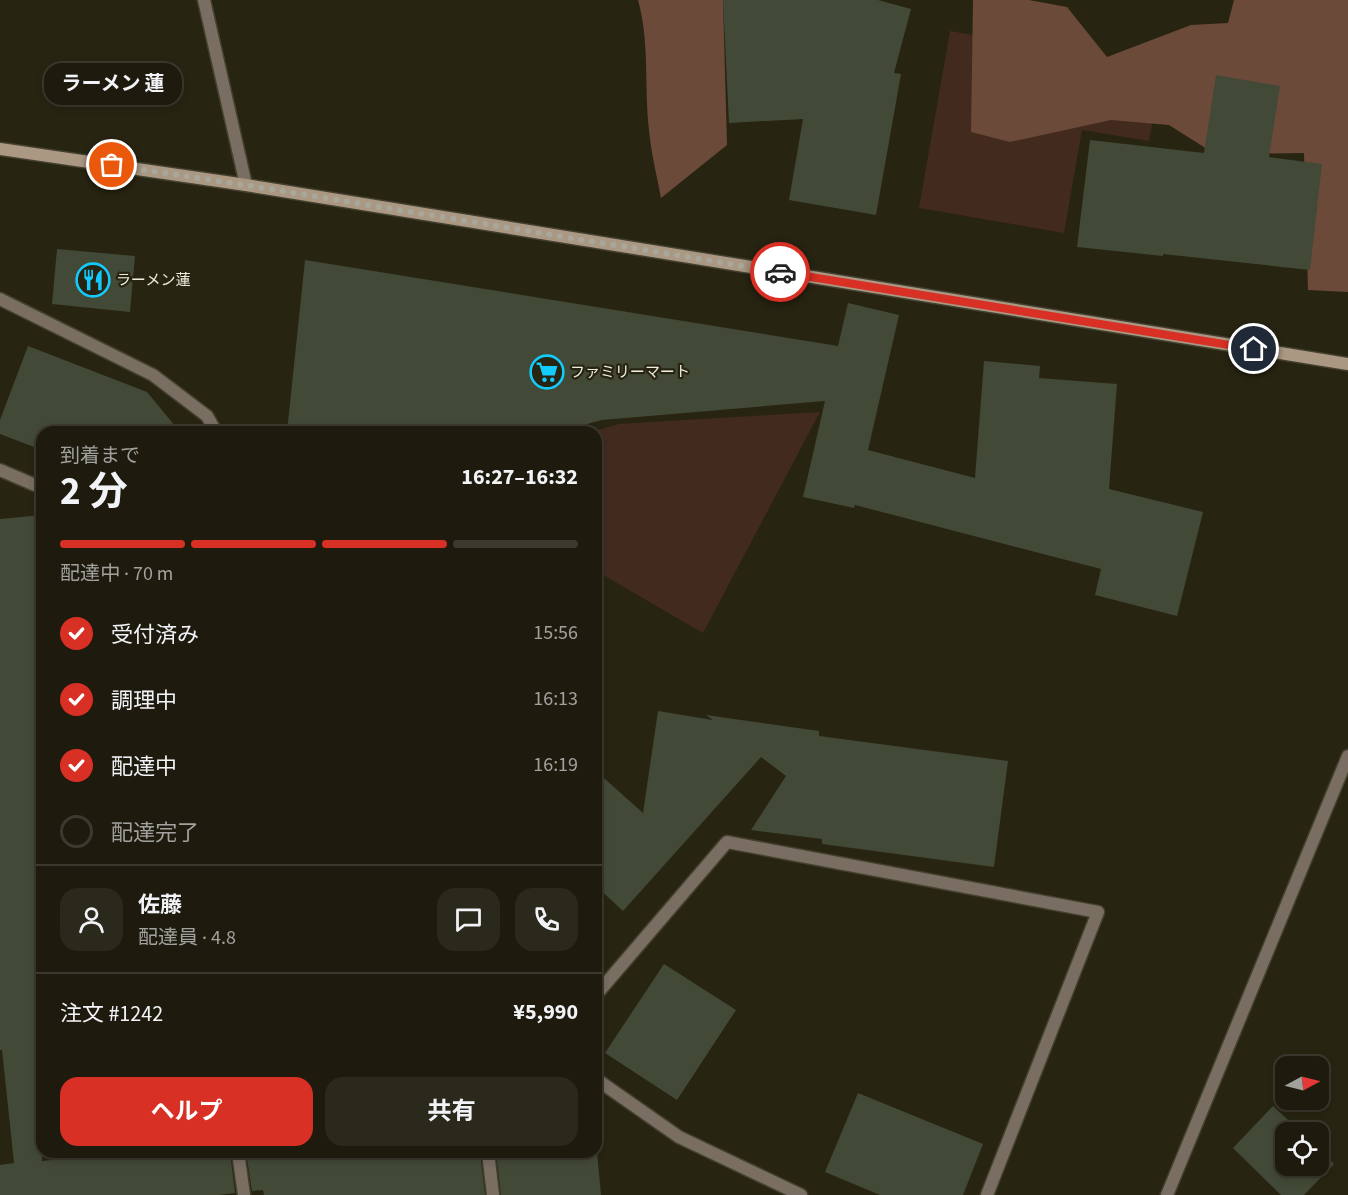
<!DOCTYPE html>
<html lang="ja">
<head>
<meta charset="utf-8">
<style>
	:root { --surface:#1e1b0e; --page:#2b281c; --text:#f1f3f6; --muted:#a1a19e; --line:#3c392e; --accent:#d93025 }
	body { margin:0; font-family:"Source Sans 3","Noto Sans JP",sans-serif; background:var(--page); color:var(--text); height:100vh; display:flex; flex-direction:column; font-size:22px; white-space:nowrap }
	* { box-sizing:border-box; margin:0 }
	p { font-size:20px; color:var(--muted) }
	.icon { flex:none; width:33px; height:33px; fill:none; stroke:currentColor; stroke-width:2; stroke-linecap:round; stroke-linejoin:round }
	.map { position:relative; flex:1; overflow:hidden }
	.panel { position:absolute; left:36px; top:426px; width:566px; height:732px; display:flex; flex-direction:column; background:var(--surface); border-radius:18px; box-shadow:0 3px 9px #0003,0 0 0 2px var(--line) }
	.panel>* { flex:none }
	.needle { width:39px; rotate:83deg }
	.buttons { position:absolute; left:1275px; top:1056px; display:grid; gap:12px }
	.buttons a { display:grid; place-items:center; width:54px; height:54px; border-radius:12px; background:var(--surface); box-shadow:0 3px 9px #0003,0 0 0 2px var(--line); font-size:30px }
	.pin { position:absolute; display:grid; place-items:center; width:51px; height:51px; color:#fff; margin:-26px; border:3px solid #fff; border-radius:50%; box-shadow:0 2px 6px #0007 }
	.courier { position:absolute; display:grid; place-items:center; width:60px; height:60px; margin:-30px; border:4px solid #d93025; border-radius:50%; background:#fff; color:#222; box-shadow:0 2px 8px #0007 }
	.bubble { position:absolute; height:42px; border-radius:18px; background:var(--surface); box-shadow:0 3px 9px #0003,0 0 0 2px var(--line); font-size:20px; font-weight:700; line-height:42px; text-align:center }
	.headline em { font-style:normal; font-weight:700 }
	.headline div { display:flex; flex-direction:column-reverse }
	.headline { display:flex; align-items:center; justify-content:space-between; height:102px; padding:0 24px }
	h1 { font-size:39px; font-weight:700; line-height:45px }
	.bar { display:grid; grid-template-columns:repeat(4,1fr); gap:9px 6px; align-content:center; height:72px; padding:0 24px }
	.bar i { height:8px; border-radius:4px; background:var(--line) }
	.bar .current { background:var(--accent) }
	.bar p { grid-column:span 4 }
	.line { display:flex; align-items:center; gap:15px; padding:0 24px; border-top:2px solid var(--line) }
	.line div { flex:1 }
	.round { display:grid; place-items:center; flex:none; width:63px; height:63px; border-radius:18px; background:var(--page) }
	ol { padding:0 24px; list-style:none }
	li { display:flex; align-items:center; gap:18px; height:66px }
	li p { margin-inline-start:auto }
	li .icon { padding:6px; border-radius:50%; background:var(--accent); color:#fff; stroke-width:4 }
	li:last-child { color:var(--muted) }
	li i { width:33px; height:33px; border:3px solid var(--line); border-radius:50% }
	.cta { display:flex; gap:12px; margin-top:auto; padding:12px 24px }
	.cta a { flex:1; height:69px; border-radius:18px; background:var(--accent); color:#fff; font-size:24px; font-weight:700; line-height:69px; text-align:center }
	.cta a+a { background:var(--page); color:var(--text) }
	.map>svg:first-child { display:block }
	.green { fill:#422a1f }
	.forest { fill:#6c4a3a }
	.building { fill:#434937 }
	.lines { fill:none; stroke-linecap:round; stroke-linejoin:round }
	.street-casing { stroke:#44402f; stroke-width:15 }
	.secondary-casing { stroke:#44402f; stroke-width:15 }
	.street { stroke:#796e61; stroke-width:12 }
	.secondary { stroke:#aa9883; stroke-width:12 }
	.done { stroke:#a9a799; stroke-width:6; stroke-dasharray:0 10.8 }
	.route { stroke:#d93025; stroke-width:8 }
	.labels { text-anchor:middle; dominant-baseline:central; stroke-width:4.5; stroke-linejoin:round; paint-order:stroke }
	.poi-label { font-size:15px; fill:#efede1; stroke:#282412; text-anchor:start }
</style>
</head>
<body>
<div class="map">
<svg width="1348" height="1195" viewBox="0 0 1348 1195">
	<rect width="100%" height="100%" fill="#282412"/>
	<!-- green -->
	<g class="green">
		<path d="M 950,31 L 1162,68 L 1149,141 L 1082,130 L 1064,233 L 919,208 Z"/>
		<path d="M 820,412 L 703,633 L 596,571 L 596,432 L 591,432 L 619,424 Z"/>
	</g>
	<!-- forest -->
	<g class="forest">
		<path d="M 638,0 L 723,0 L 727,145 L 661,198 C 657,176 651,153 649,130 C 644,86 650,43 638,0 Z"/>
		<path d="M 973,0 L 1029,0 L 1067,7 L 1107,57 L 1191,25 L 1228,23 L 1234,0 L 1348,0 L 1348,292 L 1308,290 L 1304,153 L 1215,154 L 1169,125 L 1111,120 L 1010,142 L 971,132 Z"/>
	</g>
	<!-- building -->
	<g class="building">
		<path d="M 723,0 L 878,0 L 911,9 L 894,73 L 901,74 L 876,215 L 789,200 L 803,119 L 729,123 Z"/>
		<path d="M 1216,75 L 1280,86 L 1269,157 L 1322,164 L 1310,270 L 1163,254 L 1163,256 L 1077,247 L 1090,140 L 1204,153 Z"/>
		<path d="M 57,249 L 135,256 L 130,312 L 52,304 Z"/>
		<path d="M 305,260 L 838,346 L 848,303 L 899,315 L 868,450 L 975,478 L 984,361 L 1040,366 L 1039,378 L 1117,384 L 1109,489 L 1203,512 L 1177,616 L 1095,595 L 1101,569 L 855,505 L 854,508 L 803,497 L 825,401 L 602,420 L 557,432 L 287,432 Z"/>
		<path d="M 28,346 L 147,392 L 180,432 L 42,432 L 42,450 L 0,434 L 0,420 Z"/>
		<path d="M 42,515 L 42,1161 L 126,1152 L 230,1152 L 235,1193 L 219,1195 L 0,1195 L 0,1165 L 14,1163 L 2,1050 L 0,1050 L 0,519 Z"/>
		<path d="M 658,711 L 713,720 L 706,715 L 819,731 L 819,736 L 1008,761 L 994,867 L 822,844 L 822,839 L 751,830 L 786,776 L 761,757 L 623,911 L 596,886 L 596,771 L 643,813 Z"/>
		<path d="M 664,964 L 736,1010 L 677,1100 L 605,1053 Z"/>
		<path d="M 858,1093 L 983,1144 L 963,1195 L 880,1195 L 825,1172 Z"/>
		<path d="M 1273,1106 L 1301,1132 L 1286,1132 L 1286,1166 L 1318,1166 L 1318,1149 L 1334,1164 L 1304,1195 L 1281,1195 L 1233,1148 Z"/>
		<path d="M 246,1152 L 480,1152 L 485,1195 L 264,1195 L 263,1190 L 252,1191 Z"/>
		<path d="M 496,1152 L 597,1152 L 601,1195 L 501,1195 Z"/>
	</g>
	<g class="lines">
		<!-- street casing -->
		<g class="street-casing">
			<g id="street">
				<path d="M 204,0 L 246,185"/>
				<path d="M 0,299 L 153,375 L 207,416 L 216,432"/>
				<path d="M 0,470 L 42,488"/>
				<path d="M 596,995 L 727,842 L 1098,912 L 987,1195"/>
				<path d="M 596,1079 L 679,1137 L 801,1195"/>
				<path d="M 238,1152 L 244,1195"/>
				<path d="M 488,1152 L 493,1195"/>
				<path d="M 1167,1195 L 1348,756"/>
			</g>
		</g>
		<!-- secondary casing -->
		<g class="secondary-casing">
			<path id="secondary" d="M 0,149 L 246,185 L 1348,364"/>
		</g>
		<!-- street -->
		<use href="#street" class="street"/>
		<!-- secondary -->
		<use href="#secondary" class="secondary"/>
	</g>
	<g class="lines">
		<!-- done -->
		<path class="done" d="M 112,165 L 270,189 L 780,272"/>
		<!-- route -->
		<path class="route" d="M 780,272 L 1254,349"/>
	</g>
	<!-- icons -->
	<defs>
		<g id="restaurant-ring" transform="scale(1.725)"><circle r="9.5" fill="#282412" stroke="#12cafb" stroke-width="1.5"/><path d="M-5-6h1v4h1v-4h1v4h1v-4h1v5L-1.5 .5V6h-2V.5L-5-1ZM5-6V6H3V1.5H1.5Q1.5-4 5-6Z" fill="#12cafb"/></g>
		<g id="supermarket-ring" transform="scale(1.725)"><circle r="9.5" fill="#282412" stroke="#12cafb" stroke-width="1.5"/><path d="M-6-5.5h2.5l.6 2H6L4.5 2H-2.5L-4.4-4H-6ZM-1.5 3.2a1.3 1.3 0 1 0 .1 0ZM3 3.2a1.3 1.3 0 1 0 .1 0Z" fill="#12cafb"/></g>
	</defs>
	<g fill-rule="evenodd">
		<use href="#restaurant-ring" x="93" y="280"/>
		<use href="#supermarket-ring" x="547" y="372"/>
	</g>
	<g class="labels">
		<!-- poi labels -->
		<g class="poi-label">
			<text x="116" y="280">ラーメン蓮</text>
			<text x="570" y="372">ファミリーマート</text>
		</g>
	</g>
</svg>
<div class="buttons">
<a><svg class="needle" viewBox="-14 -14 28 28"><path d="M0-13l5 13h-10z" fill="#e53935"/><path d="M0 13l5-13h-10z" fill="#a1a19e"/></svg></a>
<a><svg class="icon" aria-label="locate" viewBox="0 0 24 24"><circle cx="12" cy="12" r="6"/><path d="M12 2v4M12 18v4M2 12h4M18 12h4"/></svg></a>
</div>
<div class="pin" style="left:112px;top:165px;background:#ea580c"><svg class="icon" aria-label="bag" viewBox="0 0 24 24"><path d="M5 8h14l-1 12H6zM9 8a3 3 0 0 1 6 0"/></svg></div>
<div class="pin" style="left:1254px;top:349px;background:#1f2937"><svg class="icon" aria-label="home" viewBox="0 0 24 24"><path d="M3 11l9-7 9 7M6 9v11h12V9"/></svg></div>
<div class="courier" style="left:780px;top:272px"><svg class="icon" aria-label="car" viewBox="0 0 24 24"><path d="M5 17H2v-5l4-1 3-4h7l3 4 3 1v5h-3M9 17h6M6 11h13"/><circle cx="7" cy="17" r="2"/><circle cx="17" cy="17" r="2"/></svg></div>
<div class="bubble" style="left:44px;top:63px;width:138px">ラーメン 蓮</div>
<section class="panel">
<div class="headline"><div><h1>2 分</h1><p>到着まで</p></div><em>16:27–16:32</em></div>
<div class="bar"><i class="current"></i><i class="current"></i><i class="current"></i><i></i><p>配達中 · 70 m</p></div>
<ol>
<li><svg class="icon" aria-label="check" viewBox="0 0 24 24"><path d="M5 12l5 5 9-10"/></svg>受付済み<p>15:56</p></li>
<li><svg class="icon" aria-label="check" viewBox="0 0 24 24"><path d="M5 12l5 5 9-10"/></svg>調理中<p>16:13</p></li>
<li><svg class="icon" aria-label="check" viewBox="0 0 24 24"><path d="M5 12l5 5 9-10"/></svg>配達中<p>16:19</p></li>
<li><i></i>配達完了</li>
</ol>
<div class="line" style="height:108px"><a class="round"><svg class="icon" aria-label="person" viewBox="0 0 24 24"><circle cx="12" cy="8" r="4"/><path d="M4 21q1-7 8-7t8 7"/></svg></a><div><b>佐藤</b><p>配達員 · 4.8</p></div><a class="round"><svg class="icon" aria-label="chat" viewBox="0 0 24 24"><path d="M4 5h16v11H9l-5 4z"/></svg></a><a class="round"><svg class="icon" aria-label="phone" viewBox="0 0 24 24"><path d="M5 4h4l2 5-3 2q2 4 5 5l2-3 5 2v4C11 20 4 13 5 4z"/></svg></a></div>
<div class="line" style="height:78px"><div>注文 #1242</div><b>¥5,990</b></div>
<div class="cta"><a>ヘルプ</a><a>共有</a></div>
</section>
</div>
</body>
</html>
